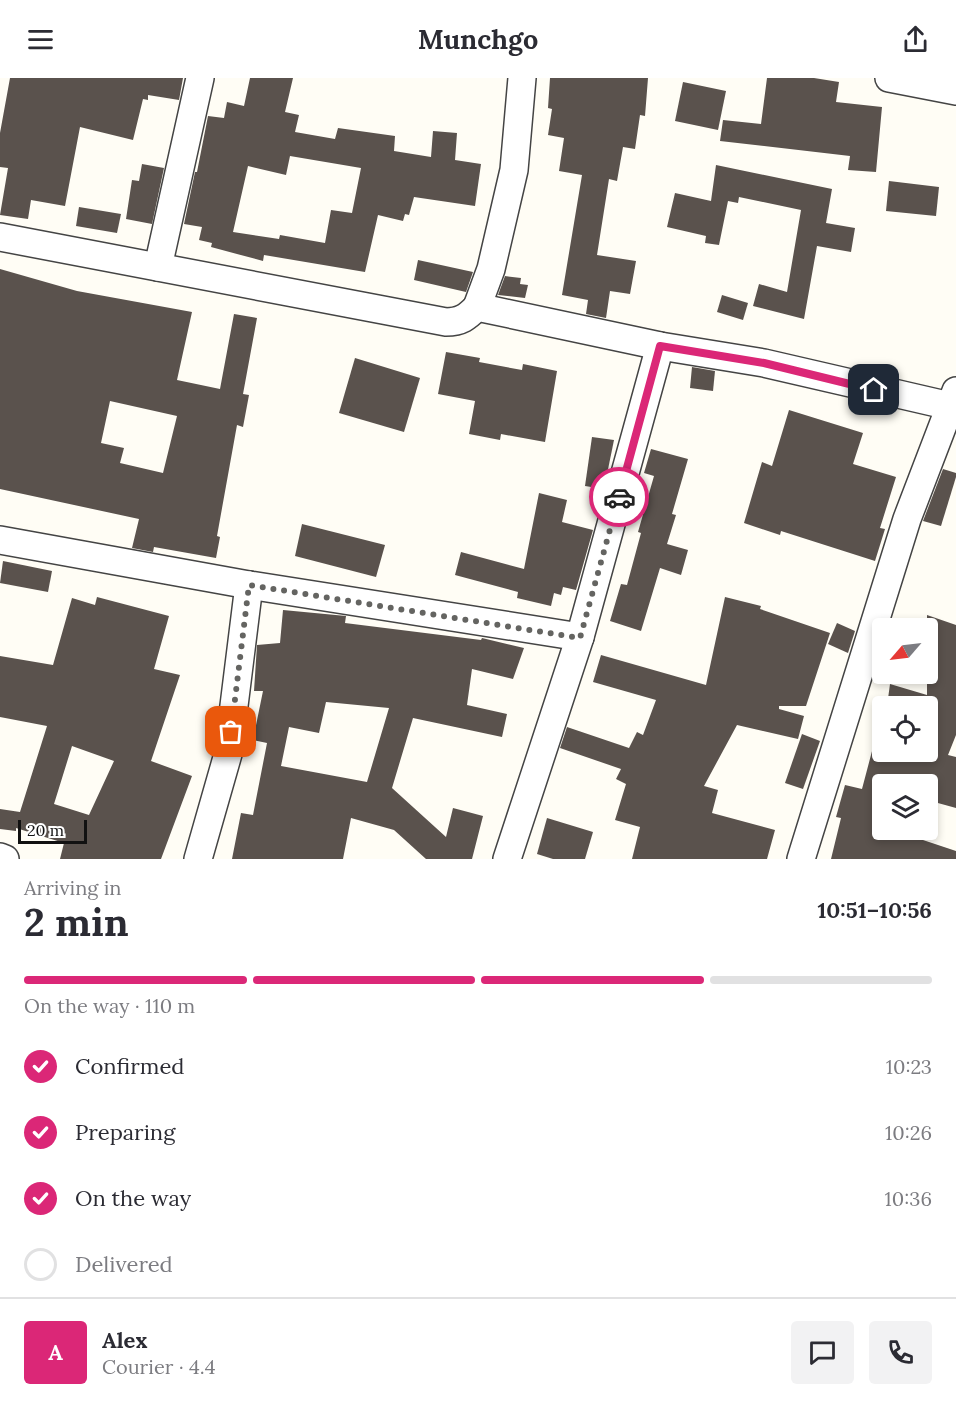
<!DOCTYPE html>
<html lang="en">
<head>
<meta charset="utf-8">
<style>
	:root { --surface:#fff; --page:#f2f2f3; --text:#2b2b33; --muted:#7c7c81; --line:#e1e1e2; --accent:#db2777 }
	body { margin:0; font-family:Lora,serif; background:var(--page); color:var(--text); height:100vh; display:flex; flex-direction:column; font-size:22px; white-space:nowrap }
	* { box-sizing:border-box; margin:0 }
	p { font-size:20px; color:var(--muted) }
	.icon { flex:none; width:33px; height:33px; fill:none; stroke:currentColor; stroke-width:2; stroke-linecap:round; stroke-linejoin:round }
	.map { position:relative; height:781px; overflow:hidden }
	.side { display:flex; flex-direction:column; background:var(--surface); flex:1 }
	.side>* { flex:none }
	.needle { width:39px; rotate:242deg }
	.fabs { position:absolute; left:872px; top:540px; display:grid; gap:12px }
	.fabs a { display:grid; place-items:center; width:66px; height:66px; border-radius:6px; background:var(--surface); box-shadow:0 3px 9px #0003; font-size:30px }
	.scale { position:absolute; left:18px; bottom:15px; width:69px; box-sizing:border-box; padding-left:6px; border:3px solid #111; border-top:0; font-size:16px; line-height:21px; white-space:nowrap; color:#111; -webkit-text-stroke:4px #fff; paint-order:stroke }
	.pin { position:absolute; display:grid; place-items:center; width:51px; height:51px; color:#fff; margin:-26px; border-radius:12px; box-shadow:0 3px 9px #0006 }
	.courier { position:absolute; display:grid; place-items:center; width:60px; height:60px; margin:-30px; border:4px solid #db2777; border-radius:50%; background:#fff; color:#222; box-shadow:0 2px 8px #0007 }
	.headline em { font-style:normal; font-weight:700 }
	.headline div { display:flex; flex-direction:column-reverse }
	.headline { display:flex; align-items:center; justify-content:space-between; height:102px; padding:0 24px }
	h1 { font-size:39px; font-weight:700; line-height:45px }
	.bar { display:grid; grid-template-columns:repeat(4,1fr); gap:9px 6px; align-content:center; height:72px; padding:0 24px }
	.bar i { height:8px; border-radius:4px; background:var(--line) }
	.bar .active { background:var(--accent) }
	.bar p { grid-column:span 4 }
	.line { display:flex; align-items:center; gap:15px; padding:0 24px; border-top:2px solid var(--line) }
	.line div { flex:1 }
	.round { display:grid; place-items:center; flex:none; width:63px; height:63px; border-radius:6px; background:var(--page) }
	ol { padding:0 24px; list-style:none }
	li { display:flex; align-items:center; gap:18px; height:66px }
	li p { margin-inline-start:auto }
	li .icon { padding:6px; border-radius:50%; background:var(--accent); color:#fff; stroke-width:4 }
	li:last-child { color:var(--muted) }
	li i { width:33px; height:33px; border:3px solid var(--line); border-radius:50% }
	header { display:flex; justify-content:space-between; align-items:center; height:78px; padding:0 24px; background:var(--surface); font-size:27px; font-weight:700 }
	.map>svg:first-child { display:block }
	.building { fill:#5a524d; fill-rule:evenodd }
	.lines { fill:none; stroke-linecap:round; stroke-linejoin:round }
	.minor-casing { stroke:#444; stroke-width:30 }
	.minor { stroke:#fff; stroke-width:27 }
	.done { stroke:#646461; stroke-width:6; stroke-dasharray:0 10.8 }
	.route { stroke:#db2777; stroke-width:8 }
</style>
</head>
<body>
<header><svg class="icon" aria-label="menu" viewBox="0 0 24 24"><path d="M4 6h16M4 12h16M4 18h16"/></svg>Munchgo<svg class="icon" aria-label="share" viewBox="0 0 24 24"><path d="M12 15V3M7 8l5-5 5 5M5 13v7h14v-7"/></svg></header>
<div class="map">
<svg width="956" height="781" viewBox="0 0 956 781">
	<rect width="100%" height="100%" fill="#fffdf5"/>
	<!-- building -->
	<g class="building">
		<path d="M 10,0 L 183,0 L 179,22 L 148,17 L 148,22 L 143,21 L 133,62 L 80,49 L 65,128 L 31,122 L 28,141 L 0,137 L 8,90 L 0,89 L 0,55 Z"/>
		<path d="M 250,0 L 293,0 L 285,34 L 299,37 L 295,54 L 335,61 L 338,50 L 395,58 L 394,73 L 431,79 L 433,53 L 457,55 L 455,82 L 481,86 L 475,128 L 414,119 L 409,137 L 405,136 L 403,143 L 378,137 L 365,194 L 264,177 L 263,183 L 211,169 L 212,165 L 199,162 L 202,149 L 184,146 L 195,94 L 197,94 L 208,38 L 224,40 L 227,24 L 244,28 ZM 290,78 L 361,90 L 352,135 L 331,132 L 325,165 L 280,157 L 279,161 L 233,154 L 248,88 L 286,97 Z"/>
		<path d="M 550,0 L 648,0 L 645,38 L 640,37 L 635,71 L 623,69 L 617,103 L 609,101 L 597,177 L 636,183 L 630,216 L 610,213 L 606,240 L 586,236 L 588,222 L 562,217 L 582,97 L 559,93 L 564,60 L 548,57 L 552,31 L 548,30 Z"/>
		<path d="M 767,0 L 814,0 L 839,4 L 836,24 L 882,29 L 876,94 L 848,92 L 850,78 L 720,63 L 723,42 L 761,46 Z"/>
		<path d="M 683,4 L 726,13 L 718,52 L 675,43 Z"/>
		<path d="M 142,86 L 164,90 L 152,146 L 126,141 L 132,102 L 139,103 Z"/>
		<path d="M 716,87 L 832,111 L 826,145 L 855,150 L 851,174 L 817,168 L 804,241 L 753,228 L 759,206 L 787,214 L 801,132 L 739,119 L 738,125 L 728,123 L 719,167 L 705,165 L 706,158 L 667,149 L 675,115 L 711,123 Z"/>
		<path d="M 889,103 L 939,109 L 936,138 L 886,133 Z"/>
		<path d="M 79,129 L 121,136 L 117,155 L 76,148 Z"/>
		<path d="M 418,182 L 473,194 L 466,214 L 414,202 Z"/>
		<path d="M 0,191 L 77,213 L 192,234 L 177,302 L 220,311 L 234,236 L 257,240 L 243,316 L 249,317 L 243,349 L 237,347 L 217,458 L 220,459 L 216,480 L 154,469 L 153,474 L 132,470 L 139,441 L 0,411 ZM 110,323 L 177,338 L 163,395 L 120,385 L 124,370 L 101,365 Z"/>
		<path d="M 505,198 L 521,200 L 520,206 L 528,207 L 525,220 L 498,217 Z"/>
		<path d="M 722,217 L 748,225 L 743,242 L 717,234 Z"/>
		<path d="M 446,274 L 480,280 L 479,284 L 522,292 L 523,286 L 557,293 L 545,364 L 501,356 L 500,362 L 469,356 L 475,323 L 438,316 Z"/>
		<path d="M 355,280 L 420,300 L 404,354 L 339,335 Z"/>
		<path d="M 692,289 L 715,293 L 713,313 L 690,310 Z"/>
		<path d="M 789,332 L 863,355 L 853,386 L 896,399 L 880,450 L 885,451 L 875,483 L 781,453 L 780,457 L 744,445 L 762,384 L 772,388 Z"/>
		<path d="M 592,359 L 614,362 L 604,411 L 585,408 Z"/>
		<path d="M 651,371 L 688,381 L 672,436 L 676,437 L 667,466 L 688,472 L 681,497 L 660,490 L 641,553 L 610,543 L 621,506 L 627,507 L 641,455 L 638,454 L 654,398 L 644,395 Z"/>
		<path d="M 943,391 L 956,395 L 956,399 L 941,448 L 923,443 Z"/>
		<path d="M 539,415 L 567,422 L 562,444 L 593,452 L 576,512 L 563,509 L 561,517 L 554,515 L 551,528 L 517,520 L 518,514 L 455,497 L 461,474 L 524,491 Z"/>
		<path d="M 302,446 L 385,467 L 376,499 L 295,478 Z"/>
		<path d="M 3,483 L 52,493 L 48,514 L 0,505 Z"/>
		<path d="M 97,519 L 169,538 L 154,591 L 180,597 L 151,683 L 192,698 L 161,781 L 60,781 L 64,765 L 16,750 L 16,753 L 0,751 L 0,731 L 20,734 L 47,648 L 0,639 L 0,578 L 53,587 L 72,520 L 95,527 ZM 72,668 L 114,683 L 89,737 L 54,726 Z"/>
		<path d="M 725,519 L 761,528 L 760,531 L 830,555 L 806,628 L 779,628 L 779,631 L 804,638 L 798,661 L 737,647 L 704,708 L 718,712 L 712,735 L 775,752 L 767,781 L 632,781 L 640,749 L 615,742 L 626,706 L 616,701 L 621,691 L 560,670 L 567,649 L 629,670 L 637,654 L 643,657 L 656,622 L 593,604 L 601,577 L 706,607 Z"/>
		<path d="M 283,532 L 346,538 L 345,545 L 481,562 L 482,560 L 524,570 L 513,601 L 472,591 L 467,627 L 507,636 L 502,659 L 413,640 L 392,710 L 446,759 L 453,730 L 483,738 L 472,781 L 426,781 L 394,752 L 351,740 L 343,781 L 232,781 L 241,735 L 253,737 L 267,665 L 253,662 L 263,613 L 254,613 L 257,567 L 280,565 ZM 326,624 L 389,630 L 367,704 L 281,688 L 289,649 L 319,655 Z"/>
		<path d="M 927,537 L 956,547 L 956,657 L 948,677 L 956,679 L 956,730 L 927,722 L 927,706 L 882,706 L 882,752 L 913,752 L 911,758 L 956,773 L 956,781 L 831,781 L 841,740 L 836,739 L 845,707 L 862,711 L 876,658 L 882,658 L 882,674 L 927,674 L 927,628 L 887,628 L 890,606 L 927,617 Z"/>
		<path d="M 837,545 L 855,553 L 848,575 L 828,566 Z"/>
		<path d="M 802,656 L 820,663 L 803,711 L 785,705 Z"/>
		<path d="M 547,740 L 593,754 L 585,781 L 553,781 L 537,776 Z"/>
	</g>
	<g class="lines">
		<!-- minor casing -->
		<g class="minor-casing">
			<g id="minor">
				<path d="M 889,0 L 956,13"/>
				<path d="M 0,159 L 446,244 C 461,244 467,239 477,229 L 660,268 L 764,285 L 950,328"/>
				<path d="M 158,189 L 200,0"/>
				<path d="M 477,229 L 491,191 L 514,92 L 522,0"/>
				<path d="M 0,462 L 249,507 L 580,559"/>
				<path d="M 0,779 L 5,781"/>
				<path d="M 198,781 L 228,676 L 249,507"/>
				<path d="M 507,781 L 580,559 L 660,268"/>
				<path d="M 801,781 L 907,441 L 956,313"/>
			</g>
		</g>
		<!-- minor -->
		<use href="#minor" class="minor"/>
	</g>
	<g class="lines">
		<!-- done -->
		<path class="done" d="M 231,654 L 249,507 L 580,560 L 619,419"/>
		<!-- route -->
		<path class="route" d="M 619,419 L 660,268 L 764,285 L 874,312"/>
	</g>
</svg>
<div class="fabs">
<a><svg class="needle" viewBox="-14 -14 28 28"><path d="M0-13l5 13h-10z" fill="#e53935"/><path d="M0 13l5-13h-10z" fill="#7c7c81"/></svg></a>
<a><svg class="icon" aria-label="locate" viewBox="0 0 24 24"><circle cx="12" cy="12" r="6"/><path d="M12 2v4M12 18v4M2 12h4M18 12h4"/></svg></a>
<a><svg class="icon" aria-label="layers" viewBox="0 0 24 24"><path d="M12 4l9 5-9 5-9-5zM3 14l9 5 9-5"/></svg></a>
</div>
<div class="scale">20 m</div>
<div class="pin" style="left:231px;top:654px;background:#ea580c"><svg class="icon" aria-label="bag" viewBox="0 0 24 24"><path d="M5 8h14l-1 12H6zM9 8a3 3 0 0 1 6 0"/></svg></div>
<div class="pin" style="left:874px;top:312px;background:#1f2937"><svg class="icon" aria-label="home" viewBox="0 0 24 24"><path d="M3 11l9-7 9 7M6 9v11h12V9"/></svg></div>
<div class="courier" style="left:619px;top:419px"><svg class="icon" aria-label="car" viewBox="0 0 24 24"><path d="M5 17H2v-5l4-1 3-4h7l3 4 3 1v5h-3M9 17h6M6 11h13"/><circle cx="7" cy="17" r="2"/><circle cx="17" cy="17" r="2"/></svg></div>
</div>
<section class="side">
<div class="headline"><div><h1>2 min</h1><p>Arriving in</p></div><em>10:51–10:56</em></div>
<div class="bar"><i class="active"></i><i class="active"></i><i class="active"></i><i></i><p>On the way · 110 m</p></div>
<ol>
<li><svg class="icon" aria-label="check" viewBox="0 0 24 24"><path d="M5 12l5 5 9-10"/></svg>Confirmed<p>10:23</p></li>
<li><svg class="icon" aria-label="check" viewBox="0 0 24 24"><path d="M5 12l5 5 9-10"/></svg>Preparing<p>10:26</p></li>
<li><svg class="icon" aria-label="check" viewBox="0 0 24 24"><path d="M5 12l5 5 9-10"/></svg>On the way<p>10:36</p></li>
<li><i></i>Delivered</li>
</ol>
<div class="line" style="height:108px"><b class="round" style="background:var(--accent);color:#fff">A</b><div><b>Alex</b><p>Courier · 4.4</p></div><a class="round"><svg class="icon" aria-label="chat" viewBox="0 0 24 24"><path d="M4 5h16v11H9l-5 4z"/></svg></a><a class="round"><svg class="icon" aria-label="phone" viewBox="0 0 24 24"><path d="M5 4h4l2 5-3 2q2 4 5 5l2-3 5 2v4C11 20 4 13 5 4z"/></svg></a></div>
</section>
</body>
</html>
